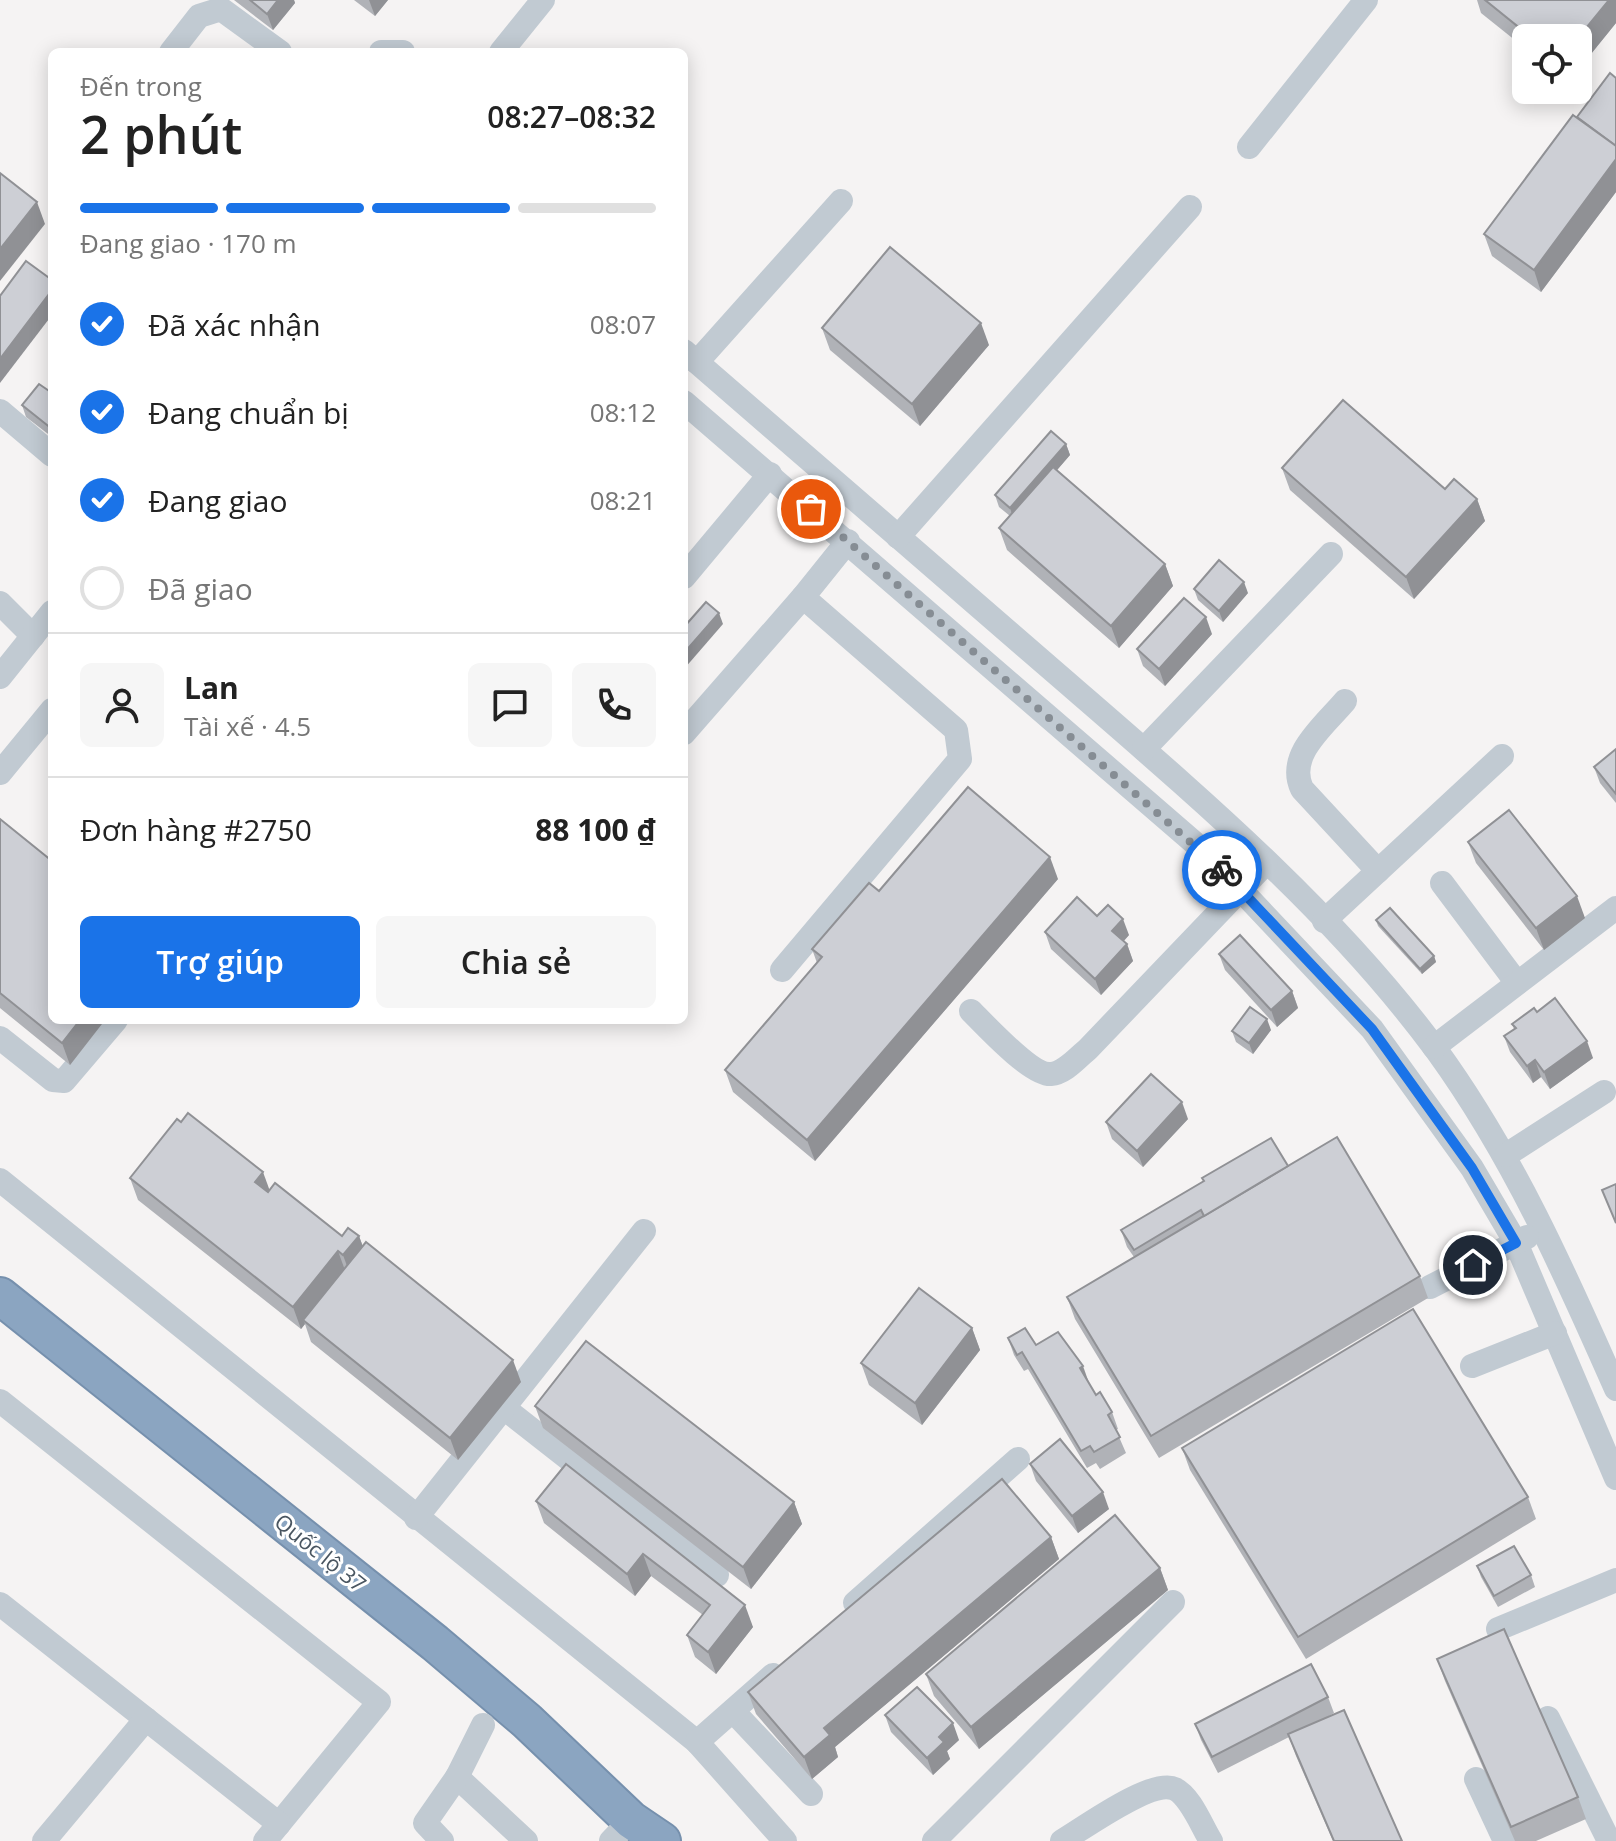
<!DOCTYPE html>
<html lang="vi">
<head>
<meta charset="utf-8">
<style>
	:root { --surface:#fff; --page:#f6f6f6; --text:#222; --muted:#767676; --line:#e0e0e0; --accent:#1a73e8 }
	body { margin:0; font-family:"Open Sans",sans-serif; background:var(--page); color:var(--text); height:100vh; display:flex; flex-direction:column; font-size:30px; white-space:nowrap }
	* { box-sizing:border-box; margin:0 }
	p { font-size:26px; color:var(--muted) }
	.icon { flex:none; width:44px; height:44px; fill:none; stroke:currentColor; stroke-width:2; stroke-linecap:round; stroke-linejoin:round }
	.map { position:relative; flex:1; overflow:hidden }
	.side { position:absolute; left:48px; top:48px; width:640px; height:976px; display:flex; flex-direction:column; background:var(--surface); border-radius:12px; box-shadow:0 4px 20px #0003 }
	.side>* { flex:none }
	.controls { position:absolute; left:1512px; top:24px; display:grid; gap:16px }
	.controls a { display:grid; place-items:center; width:80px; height:80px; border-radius:12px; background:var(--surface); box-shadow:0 4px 20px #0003; font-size:40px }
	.pin { position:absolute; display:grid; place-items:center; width:68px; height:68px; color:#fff; margin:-34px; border:4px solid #fff; border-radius:50%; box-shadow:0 2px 8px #0007 }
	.courier { position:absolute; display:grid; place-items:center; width:80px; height:80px; margin:-40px; border:6px solid #1a73e8; border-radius:50%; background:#fff; color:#222; box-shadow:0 2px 10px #0007 }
	.summary em { font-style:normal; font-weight:600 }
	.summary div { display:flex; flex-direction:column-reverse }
	.summary { display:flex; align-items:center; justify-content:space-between; height:136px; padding:0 32px }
	h1 { font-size:52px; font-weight:600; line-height:60px }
	.bar { display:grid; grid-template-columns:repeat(4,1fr); gap:12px 8px; align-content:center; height:96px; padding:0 32px }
	.bar i { height:10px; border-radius:6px; background:var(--line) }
	.bar .on { background:var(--accent) }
	.bar p { grid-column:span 4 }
	.line { display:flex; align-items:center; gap:20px; padding:0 32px; border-top:2px solid var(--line) }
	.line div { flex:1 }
	.round { display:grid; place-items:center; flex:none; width:84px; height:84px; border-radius:12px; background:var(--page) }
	ol { padding:0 32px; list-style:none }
	li { display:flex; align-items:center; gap:24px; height:88px }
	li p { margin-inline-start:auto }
	li .icon { padding:8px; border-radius:50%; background:var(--accent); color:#fff; stroke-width:4 }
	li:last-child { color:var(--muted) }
	li i { width:44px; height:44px; border:4px solid var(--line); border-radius:50% }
	.primary-button { display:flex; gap:16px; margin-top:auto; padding:16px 32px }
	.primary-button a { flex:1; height:92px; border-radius:12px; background:var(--accent); color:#fff; font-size:32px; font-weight:600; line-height:92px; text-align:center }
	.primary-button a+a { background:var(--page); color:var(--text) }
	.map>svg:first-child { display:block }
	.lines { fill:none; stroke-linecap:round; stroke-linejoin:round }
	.highway-casing { stroke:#7690ad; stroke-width:40 }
	.minor { stroke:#c1cad2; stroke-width:24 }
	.highway { stroke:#8ba5c1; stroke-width:36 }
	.wall { fill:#b0b2b7 }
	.shaded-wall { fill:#909195 }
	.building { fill:#cdcfd5; stroke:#909195; stroke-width:2 }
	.done { stroke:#868d94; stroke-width:8; stroke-dasharray:0 14.4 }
	.route { stroke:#1a73e8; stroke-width:10 }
	.labels { text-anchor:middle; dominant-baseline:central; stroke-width:6; stroke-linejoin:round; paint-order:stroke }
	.street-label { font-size:22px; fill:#4a5661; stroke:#fff }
</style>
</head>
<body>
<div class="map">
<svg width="1616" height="1841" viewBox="0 0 1616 1841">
	<rect width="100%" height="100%" fill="#f5f3f3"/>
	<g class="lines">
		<!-- highway casing -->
		<g class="highway-casing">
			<path id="highway" d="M 0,1296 L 435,1643 L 527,1721 L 631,1820 L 662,1841"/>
		</g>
		<!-- minor -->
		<g class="minor">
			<path d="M 171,52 L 199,16 L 221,9 L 280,52"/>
			<path d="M 381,52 L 403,52"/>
			<path d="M 501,52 L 543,0"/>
			<path d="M 1249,147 L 1366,0"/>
			<path d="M 684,351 C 811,461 938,571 1065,681 C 1194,793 1335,912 1437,1051 C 1513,1156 1564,1271 1616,1389"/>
			<path d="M 697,362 L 841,201"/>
			<path d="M 684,402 L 1205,852 L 1372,1029 L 1472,1168 L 1516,1243 L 1616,1478"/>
			<path d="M 0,411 L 52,455"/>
			<path d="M 898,537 L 1190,207"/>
			<path d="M 684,577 L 770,474"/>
			<path d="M 0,603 L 33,636"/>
			<path d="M 0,677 L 52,612"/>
			<path d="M 1345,701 C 1324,726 1286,755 1302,789 L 1378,871"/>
			<path d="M 684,733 L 803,597"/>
			<path d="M 1144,749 L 1331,554"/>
			<path d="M 0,773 L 52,710"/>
			<path d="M 1442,883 L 1517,983"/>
			<path d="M 1324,921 L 1502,756"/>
			<path d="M 782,970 L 960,759 L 956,730 L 803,597 L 848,541"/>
			<path d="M 971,1011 C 985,1025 1032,1076 1051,1074 C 1065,1073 1077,1058 1088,1049 L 1266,863"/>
			<path d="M 0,1038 L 53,1080 L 64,1081 L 116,1020"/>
			<path d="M 1434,1047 L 1616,908"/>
			<path d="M 1506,1155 L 1604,1092"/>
			<path d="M 0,1180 L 697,1742 L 785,1841"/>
			<path d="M 1430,1287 L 1527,1237"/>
			<path d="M 1472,1366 L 1555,1333"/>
			<path d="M 0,1401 L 379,1702 L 265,1841"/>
			<path d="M 504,1408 L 717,1575"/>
			<path d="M 416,1518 L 644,1231"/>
			<path d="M 855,1603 L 1018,1459"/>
			<path d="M 0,1604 L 279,1824"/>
			<path d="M 1498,1629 L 1616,1580"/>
			<path d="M 733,1711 L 811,1794"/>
			<path d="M 1548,1718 L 1609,1841"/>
			<path d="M 697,1742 L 773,1675"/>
			<path d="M 457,1777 L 526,1841"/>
			<path d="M 1476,1779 L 1505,1841"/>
			<path d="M 44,1841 L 146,1719"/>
			<path d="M 442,1841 L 425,1823 L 457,1777 L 483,1725"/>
			<path d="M 611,1841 L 631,1820"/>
			<path d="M 934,1841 L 1173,1602"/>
			<path d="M 1062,1841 C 1084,1828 1152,1778 1175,1789 C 1191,1797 1202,1827 1211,1841"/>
		</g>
		<!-- highway -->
		<use href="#highway" class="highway"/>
	</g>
	<!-- wall -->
	<g class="wall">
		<path d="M 234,0 L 294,0 L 295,3 L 273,30 Z"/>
		<path d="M 354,0 L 388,0 L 375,16 Z"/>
		<path d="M 1477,0 L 1616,0 L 1616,23 L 1578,70 L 1578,38 L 1526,38 L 1526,49 L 1481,13 Z"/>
		<path d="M 1616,78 L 1616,192 L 1541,292 L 1492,256 L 1484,234 L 1577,117 Z"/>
		<path d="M 822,328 L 989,345 L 920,426 L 830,350 Z"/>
		<path d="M 52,393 L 52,437 L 26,417 L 22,405 Z"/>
		<path d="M 1066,444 L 1070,455 L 1057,470 L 1165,564 L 1173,586 L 1119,648 L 1007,550 L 999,528 L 1010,516 L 999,507 L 995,495 Z"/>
		<path d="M 1282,468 L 1445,489 L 1477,499 L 1485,521 L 1414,599 L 1290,490 Z"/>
		<path d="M 1194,589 L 1248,593 L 1223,622 L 1198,600 Z"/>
		<path d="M 1212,634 L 1165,686 L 1143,666 L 1137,649 Z"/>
		<path d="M 1616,749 L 1616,803 L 1600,783 L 1594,767 Z"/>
		<path d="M 0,819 L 52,1020 L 105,1020 L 70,1065 L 0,1008 Z"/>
		<path d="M 1468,842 L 1585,918 L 1544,950 L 1476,863 Z"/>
		<path d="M 1058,879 L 815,1161 L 733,1092 L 725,1070 L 817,963 L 812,949 L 879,891 Z"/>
		<path d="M 1097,916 L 1129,935 L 1124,941 L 1127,944 L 1133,961 L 1101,995 L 1051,949 L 1045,932 Z"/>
		<path d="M 1376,920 L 1434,956 L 1436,962 L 1422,974 L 1378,926 Z"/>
		<path d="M 1219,954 L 1292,991 L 1298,1008 L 1277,1027 L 1225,970 Z"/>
		<path d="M 1537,1012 L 1593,1058 L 1550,1089 L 1541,1077 L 1533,1083 L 1510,1052 L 1504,1036 L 1514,1029 L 1512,1024 Z"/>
		<path d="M 1271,1030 L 1253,1054 L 1236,1042 L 1232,1031 Z"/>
		<path d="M 1188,1119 L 1143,1167 L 1112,1139 L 1106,1122 Z"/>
		<path d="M 1288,1166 L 1420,1276 L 1428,1298 L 1159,1458 L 1075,1319 L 1067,1297 L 1134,1257 L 1127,1247 L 1121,1230 Z"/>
		<path d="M 130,1178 L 269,1190 L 342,1236 L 359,1236 L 363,1247 L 521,1382 L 458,1460 L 311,1342 L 305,1324 L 301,1329 L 138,1200 Z"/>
		<path d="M 972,1328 L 980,1350 L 922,1425 L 869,1385 L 861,1363 Z"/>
		<path d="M 1008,1338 L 1036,1345 L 1089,1383 L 1096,1395 L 1112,1412 L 1118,1429 L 1116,1430 L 1126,1453 L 1100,1469 L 1096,1463 L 1087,1468 L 1028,1369 L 1024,1371 L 1014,1355 Z"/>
		<path d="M 535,1406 L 794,1502 L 802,1524 L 751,1589 L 543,1428 Z"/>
		<path d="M 1182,1448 L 1528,1497 L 1536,1519 L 1306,1659 L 1190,1470 Z"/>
		<path d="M 566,1464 L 753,1627 L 716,1674 L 695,1657 L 687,1635 L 703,1615 L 651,1576 L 635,1596 L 544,1523 L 536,1501 Z"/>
		<path d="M 1030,1464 L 1109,1509 L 1078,1533 L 1036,1481 Z"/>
		<path d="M 1051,1537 L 1059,1559 L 835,1747 L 838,1757 L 812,1779 L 756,1714 L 748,1692 Z"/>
		<path d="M 1477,1566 L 1531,1575 L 1535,1587 L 1498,1607 L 1481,1577 Z"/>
		<path d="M 1160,1568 L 1168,1590 L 979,1749 L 934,1696 L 926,1674 Z"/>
		<path d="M 1437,1659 L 1578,1797 L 1586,1819 L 1536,1841 L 1515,1841 L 1445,1681 Z"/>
		<path d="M 1328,1697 L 1334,1713 L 1325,1718 L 1402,1841 L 1333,1841 L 1296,1756 L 1289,1737 L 1218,1773 L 1201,1740 L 1195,1724 Z"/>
		<path d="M 885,1715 L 959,1740 L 947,1751 L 950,1759 L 933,1775 L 891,1732 Z"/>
	</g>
	<!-- shaded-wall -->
	<g class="shaded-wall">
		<path d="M 278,0 L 294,0 L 295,3 L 273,30 L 267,14 Z"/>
		<path d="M 369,0 L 388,0 L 375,16 Z"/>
		<path d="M 1609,0 L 1616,0 L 1616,23 L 1578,70 L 1578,38 Z"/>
		<path d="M 1616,159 L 1616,192 L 1541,292 L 1534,270 Z"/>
		<path d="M 37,202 L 45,224 L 0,281 L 0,249 Z"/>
		<path d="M 52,290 L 52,315 L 0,383 L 0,359 Z"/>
		<path d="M 981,323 L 989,345 L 920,426 L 912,404 Z"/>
		<path d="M 1066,444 L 1070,455 L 1014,520 L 1010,508 Z"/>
		<path d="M 1477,499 L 1485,521 L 1414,599 L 1406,577 Z"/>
		<path d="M 1165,564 L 1173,586 L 1119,648 L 1111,626 Z"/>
		<path d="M 1244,582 L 1248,593 L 1223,622 L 1219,611 Z"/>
		<path d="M 719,613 L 723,624 L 684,669 L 684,653 Z"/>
		<path d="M 1206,617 L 1212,634 L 1165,686 L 1159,669 Z"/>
		<path d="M 1050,857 L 1058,879 L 815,1161 L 807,1140 Z"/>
		<path d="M 1577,896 L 1585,918 L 1544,950 L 1536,928 Z"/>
		<path d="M 1123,919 L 1129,935 L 1118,947 L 1112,931 Z"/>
		<path d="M 1127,944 L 1133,961 L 1101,995 L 1095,979 Z"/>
		<path d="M 1434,956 L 1436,962 L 1422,974 L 1420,969 Z"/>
		<path d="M 1292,991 L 1298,1008 L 1277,1027 L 1271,1010 Z"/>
		<path d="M 1267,1019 L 1271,1030 L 1253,1054 L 1249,1043 Z"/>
		<path d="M 80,1020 L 105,1020 L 70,1065 L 62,1043 Z"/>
		<path d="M 1587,1041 L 1593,1058 L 1550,1089 L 1544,1072 Z"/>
		<path d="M 1535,1060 L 1541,1077 L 1533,1083 L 1527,1066 Z"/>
		<path d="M 1182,1102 L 1188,1119 L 1143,1167 L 1137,1151 Z"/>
		<path d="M 263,1172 L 271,1194 L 255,1182 Z"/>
		<path d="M 359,1236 L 367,1258 L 351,1277 L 343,1255 Z"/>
		<path d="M 338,1251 L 346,1273 L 303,1320 L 305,1324 L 301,1329 L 293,1307 Z"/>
		<path d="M 972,1328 L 980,1350 L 922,1425 L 915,1403 Z"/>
		<path d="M 513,1360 L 521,1382 L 458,1460 L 450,1438 Z"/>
		<path d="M 1083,1366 L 1089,1383 L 1086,1385 L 1080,1368 Z"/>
		<path d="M 1103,1492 L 1109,1509 L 1078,1533 L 1072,1516 Z"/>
		<path d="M 794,1502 L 802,1524 L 751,1589 L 743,1567 Z"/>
		<path d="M 1051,1537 L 1059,1559 L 835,1747 L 838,1757 L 812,1779 L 804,1757 L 824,1728 Z"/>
		<path d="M 643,1554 L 651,1576 L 635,1596 L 627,1574 Z"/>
		<path d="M 1160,1568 L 1168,1590 L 979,1749 L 971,1727 Z"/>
		<path d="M 745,1605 L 753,1627 L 716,1674 L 708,1652 Z"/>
		<path d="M 953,1723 L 959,1740 L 947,1751 L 950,1759 L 933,1775 L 927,1758 L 939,1737 Z"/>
	</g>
	<!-- building -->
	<g class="building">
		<path d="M 250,0 L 278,0 L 267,14 Z"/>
		<path d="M 1485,0 L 1609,0 L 1578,38 L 1532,38 Z"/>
		<path d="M 1610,73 L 1616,78 L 1616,146 L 1577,117 Z"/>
		<path d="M 1573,115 L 1616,146 L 1616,159 L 1534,270 L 1484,234 Z"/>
		<path d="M 0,173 L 37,202 L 0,249 Z"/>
		<path d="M 890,247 L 981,323 L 912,404 L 822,328 Z"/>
		<path d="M 26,261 L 52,280 L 52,290 L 0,359 L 0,296 Z"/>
		<path d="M 39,384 L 52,393 L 52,429 L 22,405 Z"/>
		<path d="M 1343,400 L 1445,489 L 1454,479 L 1477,499 L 1406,577 L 1282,468 Z"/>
		<path d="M 1051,431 L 1066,444 L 1010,508 L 995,495 Z"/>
		<path d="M 1053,467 L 1165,564 L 1111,626 L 999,528 Z"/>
		<path d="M 1219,560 L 1244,582 L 1219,611 L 1194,589 Z"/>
		<path d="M 1184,598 L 1206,617 L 1159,669 L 1137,649 Z"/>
		<path d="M 706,602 L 719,613 L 684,653 L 684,627 Z"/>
		<path d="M 1616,749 L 1616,794 L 1594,767 Z"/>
		<path d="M 968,787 L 1050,857 L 807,1140 L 725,1070 L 822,957 L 812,949 L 869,883 L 879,891 Z"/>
		<path d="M 1509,810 L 1577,896 L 1536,928 L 1468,842 Z"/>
		<path d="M 0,819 L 52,861 L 52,1020 L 80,1020 L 62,1043 L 0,993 Z"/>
		<path d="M 1077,897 L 1097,916 L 1108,905 L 1123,919 L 1112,931 L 1127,944 L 1095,979 L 1045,932 Z"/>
		<path d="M 1390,908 L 1434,956 L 1420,969 L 1376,920 Z"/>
		<path d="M 1240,935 L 1292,991 L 1271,1010 L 1219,954 Z"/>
		<path d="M 1555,998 L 1587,1041 L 1544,1072 L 1535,1060 L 1527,1066 L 1504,1036 L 1516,1028 L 1512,1024 L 1534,1008 L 1537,1012 Z"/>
		<path d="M 1250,1007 L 1267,1019 L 1249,1043 L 1232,1031 Z"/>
		<path d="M 1151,1074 L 1182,1102 L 1137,1151 L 1106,1122 Z"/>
		<path d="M 188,1113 L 263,1172 L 255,1182 L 268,1192 L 275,1183 L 342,1236 L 348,1228 L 359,1236 L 343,1255 L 338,1251 L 293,1307 L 130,1178 L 177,1119 L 181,1122 Z"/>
		<path d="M 1337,1137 L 1420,1276 L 1151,1436 L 1067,1297 Z"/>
		<path d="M 1271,1138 L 1288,1166 L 1204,1216 L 1201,1210 L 1134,1250 L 1121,1230 L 1204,1181 L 1202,1178 Z"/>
		<path d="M 1616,1184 L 1616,1223 L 1602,1190 Z"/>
		<path d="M 366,1242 L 513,1360 L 450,1438 L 303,1320 Z"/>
		<path d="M 919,1288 L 972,1328 L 915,1403 L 861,1363 Z"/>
		<path d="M 1413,1309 L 1528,1497 L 1298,1637 L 1182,1448 Z"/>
		<path d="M 1025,1328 L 1036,1345 L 1058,1332 L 1083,1366 L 1080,1368 L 1096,1395 L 1100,1392 L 1112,1412 L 1108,1415 L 1120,1437 L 1094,1452 L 1090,1446 L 1081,1451 L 1022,1352 L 1017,1355 L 1008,1338 Z"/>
		<path d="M 586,1341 L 794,1502 L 743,1567 L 535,1406 Z"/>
		<path d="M 1060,1439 L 1103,1492 L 1072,1516 L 1030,1464 Z"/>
		<path d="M 566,1464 L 745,1605 L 708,1652 L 687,1635 L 710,1605 L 643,1554 L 627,1574 L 536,1501 Z"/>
		<path d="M 1002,1479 L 1051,1537 L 824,1728 L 830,1735 L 804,1757 L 748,1692 Z"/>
		<path d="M 1115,1515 L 1160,1568 L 971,1727 L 926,1674 Z"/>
		<path d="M 1514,1546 L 1531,1575 L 1494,1596 L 1477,1566 Z"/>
		<path d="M 1504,1629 L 1578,1797 L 1511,1827 L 1437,1659 Z"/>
		<path d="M 1311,1664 L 1328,1697 L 1212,1757 L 1195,1724 Z"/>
		<path d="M 917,1687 L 953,1723 L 939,1737 L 944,1742 L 927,1758 L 885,1715 Z"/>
		<path d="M 1344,1710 L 1402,1841 L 1334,1841 L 1288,1734 Z"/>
	</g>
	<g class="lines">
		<!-- done -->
		<path class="done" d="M 811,509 L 1222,870"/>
		<!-- route -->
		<path class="route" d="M 1222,870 L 1372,1029 L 1472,1168 L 1516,1243 L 1473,1265"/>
	</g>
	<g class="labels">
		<!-- street labels -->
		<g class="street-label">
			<text transform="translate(321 1552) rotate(39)">Quốc lộ 37</text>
		</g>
	</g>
</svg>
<div class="controls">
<a><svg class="icon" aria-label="locate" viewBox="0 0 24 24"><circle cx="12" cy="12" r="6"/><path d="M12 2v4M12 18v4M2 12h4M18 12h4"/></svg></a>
</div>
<div class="pin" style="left:811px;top:509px;background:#ea580c"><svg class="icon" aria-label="bag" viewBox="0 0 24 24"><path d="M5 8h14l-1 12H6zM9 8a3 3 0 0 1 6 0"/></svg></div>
<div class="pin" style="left:1473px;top:1265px;background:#1f2937"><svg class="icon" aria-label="home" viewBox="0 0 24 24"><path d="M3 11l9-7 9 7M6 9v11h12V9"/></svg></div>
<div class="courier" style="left:1222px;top:870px"><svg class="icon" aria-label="bike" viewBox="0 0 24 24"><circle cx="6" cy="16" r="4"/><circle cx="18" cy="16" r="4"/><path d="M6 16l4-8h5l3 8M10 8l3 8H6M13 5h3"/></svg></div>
<section class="side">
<div class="summary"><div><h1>2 phút</h1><p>Đến trong</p></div><em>08:27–08:32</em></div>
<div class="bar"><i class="on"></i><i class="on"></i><i class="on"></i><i></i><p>Đang giao · 170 m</p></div>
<ol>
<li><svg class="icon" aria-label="check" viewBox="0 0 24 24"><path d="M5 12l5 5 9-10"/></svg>Đã xác nhận<p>08:07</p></li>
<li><svg class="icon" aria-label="check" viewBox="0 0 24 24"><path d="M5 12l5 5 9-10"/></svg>Đang chuẩn bị<p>08:12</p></li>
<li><svg class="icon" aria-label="check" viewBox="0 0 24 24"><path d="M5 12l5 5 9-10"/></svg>Đang giao<p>08:21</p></li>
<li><i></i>Đã giao</li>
</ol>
<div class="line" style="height:144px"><a class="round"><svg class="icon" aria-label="person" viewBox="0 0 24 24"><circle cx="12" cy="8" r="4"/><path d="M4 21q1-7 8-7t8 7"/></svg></a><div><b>Lan</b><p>Tài xế · 4.5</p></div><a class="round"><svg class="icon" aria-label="chat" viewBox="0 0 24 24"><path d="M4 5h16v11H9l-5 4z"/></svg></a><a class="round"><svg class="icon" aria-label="phone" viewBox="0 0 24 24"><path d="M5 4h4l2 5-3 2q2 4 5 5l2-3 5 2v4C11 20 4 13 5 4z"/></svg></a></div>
<div class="line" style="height:104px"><div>Đơn hàng #2750</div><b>88 100 ₫</b></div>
<div class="primary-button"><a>Trợ giúp</a><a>Chia sẻ</a></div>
</section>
</div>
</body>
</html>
